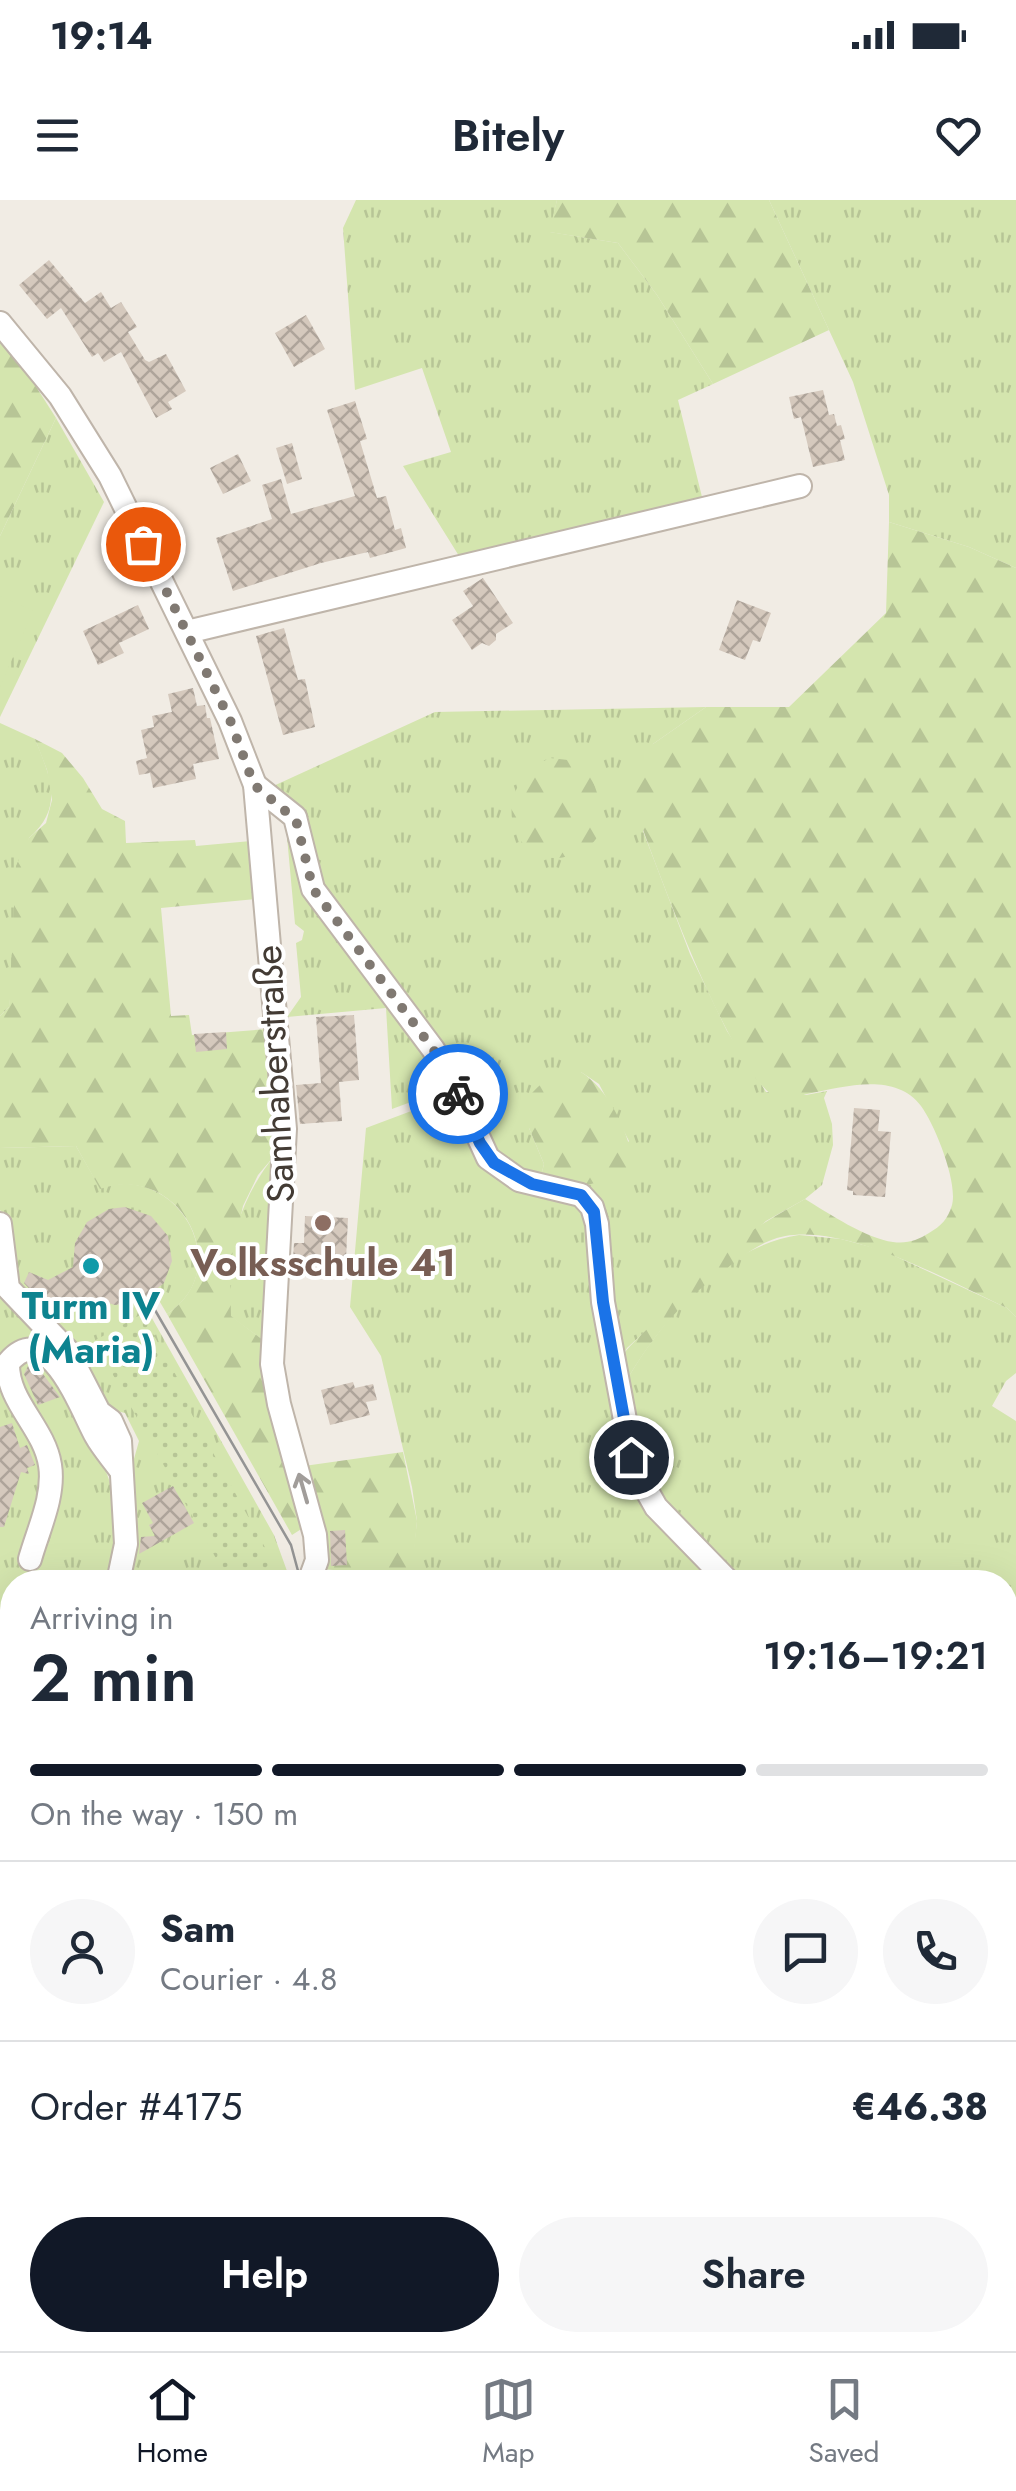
<!DOCTYPE html>
<html lang="en">
<head>
<meta charset="utf-8">
<style>
	:root { --surface:#fff; --page:#f6f6f7; --text:#1f2937; --muted:#747a83; --line:#e0e1e3; --accent:#111827 }
	body { margin:0; font-family:Jost,sans-serif; background:var(--page); color:var(--text); height:100vh; display:flex; flex-direction:column; font-size:38px; white-space:nowrap }
	* { box-sizing:border-box; margin:0 }
	p { font-size:32px; color:var(--muted) }
	.icon { flex:none; width:55px; height:55px; fill:none; stroke:currentColor; stroke-width:2; stroke-linecap:round; stroke-linejoin:round }
	.map { position:relative; flex:1; overflow:hidden }
	.sheet { position:absolute; left:0px; top:1370px; width:1018px; height:782px; display:flex; flex-direction:column; background:var(--surface); border-radius:40px 40px 0 0; box-shadow:0 10px 40px #0002 }
	.sheet>* { flex:none }
	.pin { position:absolute; display:grid; place-items:center; width:85px; height:85px; color:#fff; margin:-42px; border:5px solid #fff; border-radius:50%; box-shadow:0 2px 10px #0007 }
	.courier { position:absolute; display:grid; place-items:center; width:100px; height:100px; margin:-50px; border:8px solid #1a73e8; border-radius:50%; background:#fff; color:#222; box-shadow:0 2px 12px #0007 }
	.overview em { font-style:normal; font-weight:600 }
	.overview div { display:flex; flex-direction:column-reverse }
	.overview { display:flex; align-items:center; justify-content:space-between; height:170px; padding:0 30px }
	h1 { font-size:65px; font-weight:600; line-height:75px }
	.bar { display:grid; grid-template-columns:repeat(4,1fr); gap:15px 10px; align-content:center; height:120px; padding:0 30px }
	.bar i { height:12px; border-radius:8px; background:var(--line) }
	.bar .selected { background:var(--accent) }
	.bar p { grid-column:span 4 }
	.line { display:flex; align-items:center; gap:25px; padding:0 30px; border-top:2px solid var(--line) }
	.line div { flex:1 }
	.round { display:grid; place-items:center; flex:none; width:105px; height:105px; border-radius:52px; background:var(--page) }
	.button { display:flex; gap:20px; margin-top:auto; padding:20px 30px }
	.button a { flex:1; height:115px; border-radius:60px; background:var(--accent); color:#fff; font-size:40px; font-weight:600; line-height:115px; text-align:center }
	.button a+a { background:var(--page); color:var(--text) }
	.status { display:flex; justify-content:space-between; align-items:center; height:70px; padding:0 50px; background:var(--surface); direction:ltr }
	.status svg { height:28px; fill:currentColor }
	header { display:flex; justify-content:space-between; align-items:center; height:130px; padding:0 30px; background:var(--surface); font-size:45px; font-weight:600 }
	.tabs { display:flex; justify-content:space-around; align-items:center; height:140px; border-top:2px solid var(--line); background:var(--surface); font-size:28px; color:var(--muted) }
	.tabs a { display:grid; justify-items:center; gap:5px }
	.tabs .selected { color:var(--accent) }
	.map>svg:first-child { display:block }
	.grass { fill:url(#grass-tufts) }
	.forest { fill:url(#forest-firs) }
	.garden { fill:url(#garden-dots) }
	.pitch { fill:#d4e5ae }
	.building { fill:url(#building-cross-hatch) }
	.lines { fill:none; stroke-linecap:round; stroke-linejoin:round }
	.street-casing { stroke:#bfb5aa; stroke-width:26 }
	.street { stroke:#fff; stroke-width:22 }
	.tram { stroke:#949494; stroke-width:2.5 }
	.oneway { stroke:#a19d9a }
	.done { stroke:#807972; stroke-width:10; stroke-dasharray:0 18 }
	.route { stroke:#1a73e8; stroke-width:12 }
	.education-dot { fill:#8d6e63; stroke:#fff; stroke-width:4 }
	.culture-dot { fill:#0f9aa8; stroke:#fff; stroke-width:4 }
	.labels { text-anchor:middle; dominant-baseline:central; stroke-width:8; stroke-linejoin:round; paint-order:stroke }
	.street-label { font-size:38px; fill:#433b34; stroke:#fff }
	.education-label { font-size:38px; font-weight:bold; fill:#785e54; stroke:#fff }
	.culture-label { font-size:38px; font-weight:bold; fill:#0d838f; stroke:#fff }
</style>
</head>
<body>
<div class="status"><b>19:14</b><svg viewBox="0 0 49 12"><path d="M0 12V9h3v3zM5 12V6h3v6zM10 12V3h3v9zM15 12V0h3v12zM26 1h20v11H26zM47 4h2v5h-2z"/></svg></div>
<header><svg class="icon" aria-label="menu" viewBox="0 0 24 24"><path d="M4 6h16M4 12h16M4 18h16"/></svg>Bitely<svg class="icon" aria-label="heart" viewBox="0 0 24 24"><path d="M12 20l-8-8c-3-5 5-10 8-4 3-6 11-1 8 4z"/></svg></header>
<div class="map">
<svg width="1016" height="2151" viewBox="0 0 1016 2151">
	<defs>
		<pattern id="grass-tufts" width="24" height="20" patternUnits="userSpaceOnUse" patternTransform="scale(2.5)"><rect width="24" height="20" fill="#d4e5ae"/><path d="M3 7l-1-3M5 7V3M7 7l1-3M15 17l-1-3M17 17v-4M19 17l1-3" fill="none" stroke="#b7c596"/></pattern>
		<pattern id="forest-firs" width="22" height="20" patternUnits="userSpaceOnUse" patternTransform="scale(2.5)"><rect width="22" height="20" fill="#d4e5ae"/><path d="M5 1l3.5 6h-7zM16 11l3.5 6h-7z" fill="#b7c596"/></pattern>
		<pattern id="garden-dots" width="8" height="8" patternUnits="userSpaceOnUse" patternTransform="scale(2.5)"><rect width="8" height="8" fill="#d4e5ae"/><path d="M2 2h.1M6 6h.1" fill="none" stroke="#b7c596" stroke-width="1.8" stroke-linecap="round"/></pattern>
		<pattern id="building-cross-hatch" width="8" height="8" patternUnits="userSpaceOnUse" patternTransform="scale(2.5)"><rect width="8" height="8" fill="#d5c9bd"/><path d="M0 0l8 8M0 8l8-8" fill="none" stroke="#aea49a"/></pattern>
	</defs>
	<rect width="100%" height="100%" fill="#f1ece4"/>
	<!-- grass -->
	<g class="grass">
		<path d="M 356,0 L 557,0 L 550,32 L 618,43 L 657,95 L 713,184 L 678,200 L 703,301 L 464,364 L 403,266 L 451,252 L 422,168 L 355,190 L 343,28 Z"/>
		<path d="M 769,0 L 1016,0 L 1016,368 L 969,347 L 889,322 L 889,295 L 853,182 Z"/>
		<path d="M 56,218 L 104,302 L 0,517 L 0,336 Z"/>
		<path d="M 706,507 L 653,544 L 643,631 L 690,754 L 727,831 L 766,892 L 806,895 L 827,891 L 824,898 L 832,924 L 833,945 L 822,985 L 805,999 L 766,1021 L 627,1148 L 620,1159 L 581,987 L 593,983 L 629,941 L 599,884 L 581,872 L 529,928 L 544,964 L 540,980 L 501,962 L 336,715 L 269,588 L 435,512 Z"/>
		<path d="M 0,523 L 35,539 C 51,578 64,607 29,638 L 9,807 L 0,816 Z"/>
		<path d="M 270,604 L 285,617 L 303,674 L 425,847 L 451,897 L 419,899 L 392,909 L 386,808 L 287,817 L 301,797 L 296,743 L 302,740 L 304,731 L 295,724 L 286,626 L 270,612 Z"/>
		<path d="M 422,907 C 477,905 454,937 483,958 C 508,977 554,991 584,1009 L 625,1252 L 719,1382 L 410,1382 L 417,1321 L 412,1287 L 381,1156 L 350,1107 L 366,928 Z"/>
		<path d="M 76,946 L 100,988 C 179,962 237,1069 167,1114 L 157,1097 L 144,1104 L 274,1335 L 291,1382 L 123,1382 L 132,1266 L 139,1241 L 125,1213 L 104,1208 L 16,1090 L 5,1017 L 0,1010 L 0,948 Z"/>
		<path d="M 275,955 L 267,1143 L 230,1116 C 221,1059 239,999 275,955 Z"/>
		<path d="M 799,1035 L 841,1039 L 882,1050 L 1007,1108 L 1016,1117 L 1016,1173 L 1006,1181 L 992,1206 L 1016,1221 L 1016,1797 L 1005,1798 L 1005,1382 L 735,1382 L 646,1284 L 624,1185 C 660,1121 723,1046 799,1035 Z"/>
		<path d="M 0,1098 L 40,1132 L 37,1144 L 10,1148 C 0,1193 52,1234 41,1282 L 60,1287 L 45,1234 L 16,1169 L 20,1161 L 29,1156 L 40,1158 L 53,1168 C 87,1230 140,1309 113,1382 L 12,1382 L 12,1453 L 0,1455 Z"/>
	</g>
	<!-- forest -->
	<g class="forest">
		<path d="M 557,0 L 769,0 L 829,130 L 713,184 L 657,95 L 618,43 L 549,32 Z"/>
		<path d="M 0,139 L 21,163 L 56,218 L 0,336 Z"/>
		<path d="M 889,322 L 969,347 L 1016,368 L 1016,1117 L 1007,1108 C 950,1082 831,1013 769,1041 C 750,1049 734,1063 718,1075 C 679,1103 648,1143 624,1185 L 620,1159 C 628,1146 640,1137 651,1125 C 665,1110 676,1092 691,1078 C 725,1046 764,1022 805,999 C 828,1013 867,1039 893,1042 C 907,1044 918,1040 929,1033 C 941,1026 948,1019 952,1005 C 958,982 935,925 921,906 C 895,871 843,887 807,894 C 797,897 787,902 778,898 C 732,882 647,641 628,588 L 653,544 L 706,507 L 789,507 L 886,413 Z"/>
		<path d="M 35,539 L 62,553 L 83,578 L 102,609 L 125,621 L 126,643 L 195,640 L 196,646 L 251,641 L 256,699 L 161,708 L 171,816 L 189,815 L 192,835 L 267,829 L 275,889 L 275,955 L 258,975 L 243,1006 L 230,1065 L 231,1116 L 267,1143 L 306,1326 L 292,1335 L 167,1114 C 237,1068 179,961 100,989 L 76,946 L 0,948 L 0,816 L 9,807 L 16,666 L 29,638 L 46,623 L 52,600 L 47,570 Z"/>
		<path d="M 550,558 L 586,562 C 592,581 603,602 602,621 C 602,632 596,641 588,647 C 520,691 476,592 550,558 Z"/>
		<path d="M 581,872 C 609,890 626,928 633,959 L 625,974 L 581,987 L 540,980 L 544,964 L 529,928 L 527,899 C 543,879 555,873 581,872 Z"/>
		<path d="M 403,1252 L 417,1321 L 412,1377 L 322,1369 L 304,1266 Z"/>
		<path d="M 12,1754 L 12,2140 L 76,2140 L 72,2151 L 0,2151 L 0,1764 Z"/>
		<path d="M 1016,1797 L 1016,2151 L 324,2151 L 326,2140 L 1005,2140 L 1005,1798 Z"/>
	</g>
	<!-- garden -->
	<path class="garden" d="M 142,1114 L 193,1206 L 189,1209 L 273,1362 L 266,1367 L 271,1382 L 230,1382 L 241,1376 L 234,1363 L 222,1369 L 94,1141 Z"/>
	<!-- pitch -->
	<path class="pitch" d="M 0,396 L 33,411 L 0,487 Z"/>
	<!-- building -->
	<g class="building">
		<path d="M 49,60 L 85,103 L 101,92 L 111,108 L 121,102 L 137,127 L 128,132 L 145,160 L 149,162 L 166,154 L 186,191 L 168,202 L 172,209 L 156,218 L 121,152 L 104,162 L 98,153 L 92,157 L 61,108 L 47,119 L 19,85 Z"/>
		<path d="M 306,115 L 325,149 L 294,167 L 275,133 Z"/>
		<path d="M 823,190 L 829,215 L 834,214 L 837,226 L 841,225 L 845,239 L 840,240 L 845,260 L 813,267 L 801,217 L 794,219 L 789,197 Z"/>
		<path d="M 355,201 L 367,239 L 360,241 L 377,298 L 386,296 L 395,330 L 401,328 L 406,348 L 370,358 L 368,352 L 321,363 L 233,391 L 216,338 L 272,319 L 262,285 L 281,279 L 291,314 L 355,296 L 327,210 Z"/>
		<path d="M 292,243 L 302,279 L 287,284 L 276,248 Z"/>
		<path d="M 238,254 L 251,281 L 223,294 L 210,268 Z"/>
		<path d="M 483,378 L 513,423 L 496,434 L 496,440 L 489,446 L 482,443 L 472,450 L 452,420 L 473,406 L 463,391 Z"/>
		<path d="M 737,400 L 771,413 L 760,442 L 753,440 L 745,460 L 719,450 Z"/>
		<path d="M 138,405 L 149,429 L 119,443 L 124,453 L 98,465 L 83,431 Z"/>
		<path d="M 284,428 L 298,480 L 305,479 L 315,527 L 283,535 L 256,436 Z"/>
		<path d="M 193,488 L 197,506 L 205,505 L 207,518 L 210,518 L 219,559 L 193,564 L 196,579 L 153,588 L 150,573 L 139,575 L 136,561 L 147,558 L 141,530 L 154,527 L 152,516 L 172,512 L 168,494 Z"/>
		<path d="M 354,815 L 359,880 L 339,882 L 342,921 L 300,924 L 296,885 L 321,883 L 316,817 Z"/>
		<path d="M 226,832 L 227,849 L 196,852 L 194,834 Z"/>
		<path d="M 854,908 L 880,910 L 878,931 L 891,932 L 885,997 L 853,995 L 853,991 L 847,990 Z"/>
		<path d="M 125,1007 L 151,1016 L 168,1036 L 172,1061 L 164,1083 L 140,1102 L 115,1105 L 95,1099 L 75,1107 L 59,1120 L 24,1083 L 29,1072 L 48,1080 L 73,1067 L 75,1043 L 87,1022 L 109,1009 Z"/>
		<path d="M 305,1016 L 348,1018 L 345,1079 L 292,1076 L 294,1043 L 304,1043 Z"/>
		<path d="M 28,1166 L 40,1170 L 60,1197 L 38,1205 L 24,1174 Z"/>
		<path d="M 353,1182 L 355,1188 L 373,1184 L 377,1200 L 366,1202 L 370,1215 L 330,1225 L 321,1190 Z"/>
		<path d="M 12,1223 L 20,1248 L 27,1245 L 35,1265 L 27,1268 L 29,1274 L 21,1272 L 4,1327 L 0,1327 L 0,1227 Z"/>
		<path d="M 173,1286 L 194,1323 L 139,1354 L 141,1337 L 155,1336 L 149,1325 L 153,1323 L 142,1303 Z"/>
		<path d="M 345,1330 L 347,1365 L 331,1366 L 330,1331 Z"/>
	</g>
	<g class="lines">
		<!-- street casing -->
		<g class="street-casing">
			<g id="street">
				<path d="M 0,123 L 60,196 L 110,276 L 230,521 L 255,585 L 285,929 L 272,1164 L 279,1204 L 315,1335 L 317,1360 L 309,1382"/>
				<path d="M 187,432 L 800,286"/>
				<path d="M 255,585 L 295,617 L 313,689 L 433,849 L 455,886 L 488,958 L 519,980 L 581,995 L 592,1007 L 597,1024 L 603,1102 L 634,1268 L 656,1307 L 729,1382"/>
				<path d="M 0,1024 L 8,1088 L 67,1150 L 99,1212 L 111,1221 L 120,1241 L 126,1344 L 118,1382"/>
				<path d="M 30,1359 C 38,1330 55,1296 50,1265 C 44,1227 7,1202 8,1163 C 48,1115 81,1209 96,1236 C 102,1247 111,1257 119,1268"/>
				<path d="M 0,1459 L 12,1457"/>
				<path d="M 0,1506 L 5,1505"/>
				<path d="M 0,1626 L 12,1619"/>
				<path d="M 78,2151 L 82,2140"/>
			</g>
		</g>
		<!-- street -->
		<use href="#street" class="street"/>
		<!-- tram -->
		<g class="tram">
			<path d="M 148,1098 L 291,1345 L 301,1382"/>
			<path d="M 0,1689 L 12,1678"/>
		</g>
	</g>
	<!-- one-way arrows -->
	<defs><path id="oneway-shaft" d="M-6 0H5M1.5-3L5.5 0L1.5 3" fill="none" stroke-width="1.6" stroke-linecap="round" stroke-linejoin="round" transform="scale(2.5)"/></defs>
	<use class="oneway" href="#oneway-shaft" transform="translate(303 1288) rotate(-106)"/>
	<g class="lines">
		<!-- done -->
		<path class="done" d="M 143,344 L 230,520 L 254,585 L 296,620 L 313,689 L 433,849 L 458,894"/>
		<!-- route -->
		<path class="route" d="M 458,894 L 480,943 L 494,963 L 532,984 L 581,995 L 594,1012 L 603,1102 L 631,1257"/>
	</g>
	<!-- markers -->
	<circle class="education-dot" cx="323" cy="1023" r="10"/>
	<circle class="culture-dot" cx="91" cy="1066" r="10"/>
	<g class="labels">
		<!-- street labels -->
		<g class="street-label">
			<text transform="translate(274 874) rotate(-93)">Samhaberstraße</text>
		</g>
		<!-- education labels -->
		<g class="education-label">
			<text x="323" y="1062">Volksschule 41</text>
		</g>
		<!-- culture labels -->
		<g class="culture-label">
			<text x="91" y="1105">Turm IV<tspan x="91" dy="44">(Maria)</tspan></text>
		</g>
	</g>
</svg>
<div class="pin" style="left:143px;top:344px;background:#ea580c"><svg class="icon" aria-label="bag" viewBox="0 0 24 24"><path d="M5 8h14l-1 12H6zM9 8a3 3 0 0 1 6 0"/></svg></div>
<div class="pin" style="left:631px;top:1257px;background:#1f2937"><svg class="icon" aria-label="home" viewBox="0 0 24 24"><path d="M3 11l9-7 9 7M6 9v11h12V9"/></svg></div>
<div class="courier" style="left:458px;top:894px"><svg class="icon" aria-label="bike" viewBox="0 0 24 24"><circle cx="6" cy="16" r="4"/><circle cx="18" cy="16" r="4"/><path d="M6 16l4-8h5l3 8M10 8l3 8H6M13 5h3"/></svg></div>
<section class="sheet">
<div class="overview"><div><h1>2 min</h1><p>Arriving in</p></div><em>19:16–19:21</em></div>
<div class="bar"><i class="selected"></i><i class="selected"></i><i class="selected"></i><i></i><p>On the way · 150 m</p></div>
<div class="line" style="height:180px"><a class="round"><svg class="icon" aria-label="person" viewBox="0 0 24 24"><circle cx="12" cy="8" r="4"/><path d="M4 21q1-7 8-7t8 7"/></svg></a><div><b>Sam</b><p>Courier · 4.8</p></div><a class="round"><svg class="icon" aria-label="chat" viewBox="0 0 24 24"><path d="M4 5h16v11H9l-5 4z"/></svg></a><a class="round"><svg class="icon" aria-label="phone" viewBox="0 0 24 24"><path d="M5 4h4l2 5-3 2q2 4 5 5l2-3 5 2v4C11 20 4 13 5 4z"/></svg></a></div>
<div class="line" style="height:130px"><div>Order #4175</div><b>€46.38</b></div>
<div class="button"><a>Help</a><a>Share</a></div>
</section>
</div>
<nav class="tabs">
<a class="selected"><svg class="icon" aria-label="home" viewBox="0 0 24 24"><path d="M3 11l9-7 9 7M6 9v11h12V9"/></svg>Home</a>
<a><svg class="icon" aria-label="map" viewBox="0 0 24 24"><path d="M3 6l6-2 6 2 6-2v14l-6 2-6-2-6 2zM9 4v14M15 6v14"/></svg>Map</a>
<a><svg class="icon" aria-label="saved" viewBox="0 0 24 24"><path d="M7 4h10v16l-5-4-5 4z"/></svg>Saved</a>
</nav>
</body>
</html>
